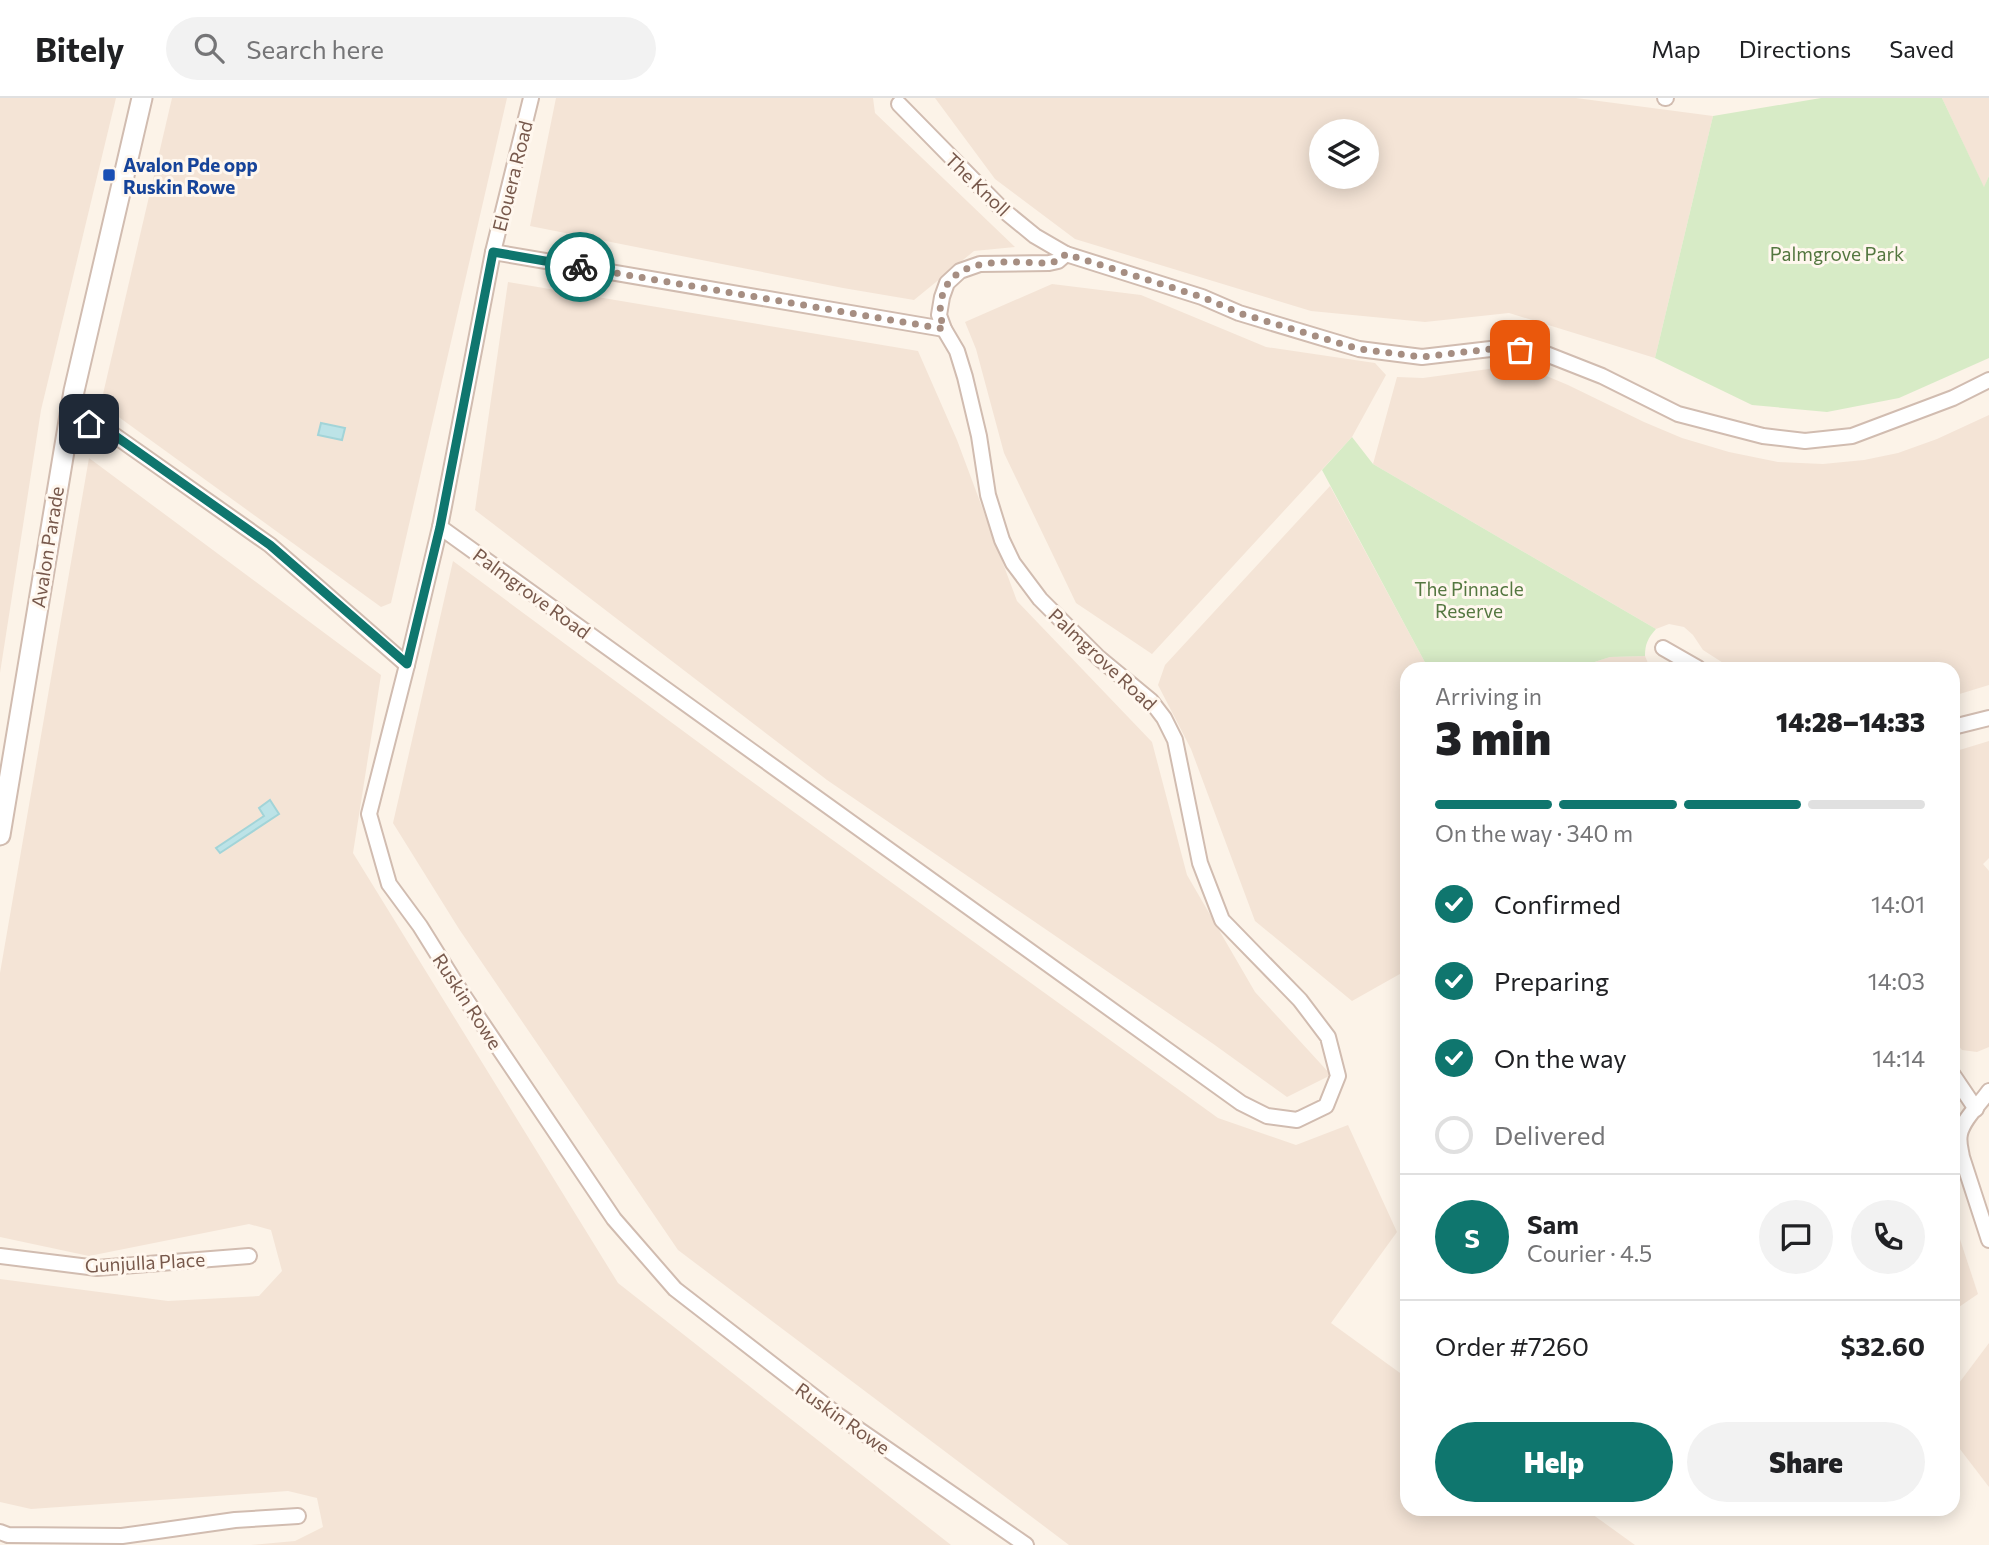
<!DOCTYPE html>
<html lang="en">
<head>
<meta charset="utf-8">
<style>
	:root { --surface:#fff; --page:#f2f2f2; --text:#202124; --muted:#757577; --line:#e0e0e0; --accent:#0f766e }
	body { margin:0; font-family:Commissioner,sans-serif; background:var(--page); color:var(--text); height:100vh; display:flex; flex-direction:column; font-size:26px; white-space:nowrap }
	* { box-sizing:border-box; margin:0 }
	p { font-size:23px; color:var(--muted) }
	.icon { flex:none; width:38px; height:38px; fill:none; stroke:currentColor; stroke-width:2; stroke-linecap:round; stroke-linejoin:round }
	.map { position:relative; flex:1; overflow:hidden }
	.sheet { position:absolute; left:1400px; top:564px; width:560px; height:854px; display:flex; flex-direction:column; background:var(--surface); border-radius:21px; box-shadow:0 4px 18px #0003 }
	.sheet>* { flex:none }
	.buttons { position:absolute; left:1309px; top:21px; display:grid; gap:14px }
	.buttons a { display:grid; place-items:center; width:70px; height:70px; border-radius:50%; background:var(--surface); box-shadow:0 4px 18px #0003; font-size:35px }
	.pin { position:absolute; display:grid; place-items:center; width:60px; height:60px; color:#fff; margin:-30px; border-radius:14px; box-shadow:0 4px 10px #0006 }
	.courier { position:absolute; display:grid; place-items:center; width:70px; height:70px; margin:-35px; border:5px solid #0f766e; border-radius:50%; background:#fff; color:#222; box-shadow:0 2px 9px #0007 }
	.head em { font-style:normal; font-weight:800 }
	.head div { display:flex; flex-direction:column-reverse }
	.head { display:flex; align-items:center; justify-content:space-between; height:119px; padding:0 35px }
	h1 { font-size:46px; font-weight:800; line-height:52px }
	.bar { display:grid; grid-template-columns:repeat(4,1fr); gap:10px 7px; align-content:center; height:84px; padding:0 35px }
	.bar i { height:9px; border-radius:5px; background:var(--line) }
	.bar .current { background:var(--accent) }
	.bar p { grid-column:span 4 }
	.line { display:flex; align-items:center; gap:18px; padding:0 35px; border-top:2px solid var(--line) }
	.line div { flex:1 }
	.round { display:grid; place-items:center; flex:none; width:74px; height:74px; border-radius:37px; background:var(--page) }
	ol { padding:0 35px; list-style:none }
	li { display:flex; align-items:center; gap:21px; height:77px }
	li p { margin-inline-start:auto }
	li .icon { padding:7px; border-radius:50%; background:var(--accent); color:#fff; stroke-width:4 }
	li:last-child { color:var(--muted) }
	li i { width:38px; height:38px; border:4px solid var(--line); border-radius:50% }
	.cta { display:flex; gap:14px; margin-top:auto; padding:14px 35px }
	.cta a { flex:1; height:80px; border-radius:42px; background:var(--accent); color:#fff; font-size:28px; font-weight:800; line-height:80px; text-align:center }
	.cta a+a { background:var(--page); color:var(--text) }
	header { display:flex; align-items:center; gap:42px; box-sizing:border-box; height:98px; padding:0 35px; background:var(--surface); border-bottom:2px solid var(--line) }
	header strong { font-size:33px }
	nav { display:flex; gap:38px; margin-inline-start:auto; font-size:24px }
	.search { width:490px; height:63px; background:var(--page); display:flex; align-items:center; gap:18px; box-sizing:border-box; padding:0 24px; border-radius:38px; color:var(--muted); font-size:26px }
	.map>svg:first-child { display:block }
	.residential { fill:#f4e4d6; fill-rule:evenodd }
	.green { fill:#d7ebc6 }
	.water { fill:#bce3e7; stroke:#a2d4d8; stroke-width:2 }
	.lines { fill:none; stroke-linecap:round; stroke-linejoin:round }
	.minor-casing { stroke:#d1bcb0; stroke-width:18 }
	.tertiary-casing { stroke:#d1bcb0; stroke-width:23 }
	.minor { stroke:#fff; stroke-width:14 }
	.tertiary { stroke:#fff; stroke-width:19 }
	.done { stroke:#a68e82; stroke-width:7; stroke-dasharray:0 12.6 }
	.route { stroke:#0f766e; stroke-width:9 }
	.transit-dot { fill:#1a4fb4; stroke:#fff7ee; stroke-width:2.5 }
	.labels { text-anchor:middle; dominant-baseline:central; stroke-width:6; stroke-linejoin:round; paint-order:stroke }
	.transit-label { font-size:19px; font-weight:bold; fill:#164399; stroke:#fff7ee; text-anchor:start }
	.street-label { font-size:19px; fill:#77584b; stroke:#fff7ee }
	.park-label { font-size:19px; fill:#547740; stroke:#fff7ee }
</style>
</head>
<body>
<header>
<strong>Bitely</strong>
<div class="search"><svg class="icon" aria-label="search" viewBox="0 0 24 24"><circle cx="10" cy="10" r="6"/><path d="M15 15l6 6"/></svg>Search here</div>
<nav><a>Map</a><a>Directions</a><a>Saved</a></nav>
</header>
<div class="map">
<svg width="1989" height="1447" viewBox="0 0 1989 1447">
	<rect width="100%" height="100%" fill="#fcf3e8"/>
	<!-- residential -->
	<g class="residential">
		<path d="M 0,0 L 116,0 L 41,312 L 0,575 Z"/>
		<path d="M 172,0 L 507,0 L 391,505 L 381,509 L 109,312 L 103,296 Z"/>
		<path d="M 556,0 L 873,0 L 875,15 L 1015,149 L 974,153 L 914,202 L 843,190 L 530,128 Z"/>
		<path d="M 935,0 L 1576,0 L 1713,18 L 1655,260 L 1509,215 L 1425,224 L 1311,213 L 1075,141 L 995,81 ZM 1321,33 L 1367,33 L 1367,79 L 1321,79 Z"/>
		<path d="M 1942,0 L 1989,0 L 1989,78 L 1984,90 Z"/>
		<path d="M 508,184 L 918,253 L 957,342 L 1017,503 L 1152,644 L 1187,777 L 1255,894 L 1331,977 L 1287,999 L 1212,945 L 827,682 L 475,412 Z"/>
		<path d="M 1052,186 L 1141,197 L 1266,249 L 1375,265 L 1386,277 L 1352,339 L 1152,556 L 1076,505 L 1004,355 L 976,251 L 965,224 Z"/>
		<path d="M 1496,270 L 1537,274 L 1568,287 L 1644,324 L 1682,340 L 1729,354 L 1778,364 L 1823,366 L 1864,362 L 1898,355 L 1937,341 L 1989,317 L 1989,587 L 1953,598 L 1953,570 L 1731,570 L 1703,552 L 1693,537 L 1684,529 L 1669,526 L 1656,531 L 1373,366 L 1397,279 L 1423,280 Z"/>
		<path d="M 89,360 L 381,577 L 353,755 L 618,1185 L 951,1447 L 251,1447 L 295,1443 L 323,1429 L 317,1400 L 288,1393 L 31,1411 L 0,1404 L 0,1181 L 168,1203 L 259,1198 L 282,1173 L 271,1132 L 249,1126 L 89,1158 L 0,1139 L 0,875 Z"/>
		<path d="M 1330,388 L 1428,570 L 1407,570 L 1407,872 L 1352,903 L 1255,823 L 1191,651 L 1158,587 L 1165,567 Z"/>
		<path d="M 453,463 L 740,675 L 1218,1020 L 1296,1047 L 1348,1027 L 1397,1134 L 1331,1225 L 1407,1280 L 1407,1410 L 1585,1411 L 1635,1447 L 1069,1447 L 678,1152 L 459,831 L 393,725 Z"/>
		<path d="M 1645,558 L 1650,570 L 1576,570 L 1610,559 Z"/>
		<path d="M 1989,643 L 1989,760 L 1983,766 L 1989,773 L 1989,949 L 1977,954 L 1962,952 L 1953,941 L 1953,654 Z"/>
		<path d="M 1953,1120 L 1978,1196 L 1953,1213 Z"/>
		<path d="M 1989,1245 L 1989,1389 L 1953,1342 L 1953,1293 Z"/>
	</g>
	<!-- green -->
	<g class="green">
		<path d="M 1821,0 L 1942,0 L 1984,89 L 1989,78 L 1989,260 L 1899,300 L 1827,314 L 1752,307 L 1655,260 L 1713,18 Z"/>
		<path d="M 1352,339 L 1373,366 L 1656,531 C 1648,540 1645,546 1645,558 L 1610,559 L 1576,570 L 1428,570 L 1322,372 Z"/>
	</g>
	<!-- water -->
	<g class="water">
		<path d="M 321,325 L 345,330 L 342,342 L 318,337 Z"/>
		<path d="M 270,702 L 279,716 L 220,755 L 216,750 L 264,718 L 259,710 Z"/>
	</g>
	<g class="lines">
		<!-- minor casing -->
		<g class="minor-casing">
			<g id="minor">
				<path d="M 1665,0 L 1666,0"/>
				<path d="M 899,6 L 1002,111 L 1035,138 L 1066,156"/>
				<path d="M 493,154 L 944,231"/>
				<path d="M 68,321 L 97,328 L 114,337 L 270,447 L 407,567 L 369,716 L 389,786 L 420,828 L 463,897 L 614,1121 L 675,1191 L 839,1318 L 1026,1447"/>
				<path d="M 440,429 L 1241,1005 L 1267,1018 L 1297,1022 L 1326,1008 L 1338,978 L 1328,939 L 1300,902 L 1222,822 L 1200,765 L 1175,642 L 1164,620 L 1151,603 L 1099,560 L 1040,501 L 1013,465 L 1002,442 L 988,397 L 979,338 L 965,279 L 957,253 L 944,231 L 939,217 L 942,199 L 947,185 L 960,173 L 980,166 L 1049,165 L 1058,163 L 1066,156 L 1202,199 L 1239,215 L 1359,251 L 1422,259 L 1499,250 L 1541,254 L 1602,278 L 1678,316 L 1763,338 L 1805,343 L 1852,338 L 1953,300 L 1989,282"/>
				<path d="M 1663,550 L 1698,570"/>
				<path d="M 407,567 L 440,429 L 493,154 L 531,0"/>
				<path d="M 1953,629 L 1989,620"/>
				<path d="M 1953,977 L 1976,1011"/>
				<path d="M 1989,993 C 1980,1006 1963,1021 1960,1036 C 1958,1044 1961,1052 1962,1059 L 1989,1142"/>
				<path d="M 0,1158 L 97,1170 L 249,1158"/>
				<path d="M 0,1434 L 8,1437 L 122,1438 L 235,1422 L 298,1418"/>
			</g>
		</g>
		<!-- tertiary casing -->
		<g class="tertiary-casing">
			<path id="tertiary" d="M 0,737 L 74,293 L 142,0"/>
		</g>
		<!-- minor -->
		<use href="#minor" class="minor"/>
		<!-- tertiary -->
		<use href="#tertiary" class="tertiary"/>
	</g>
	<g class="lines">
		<!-- done -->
		<path class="done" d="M 580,169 L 944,231 C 940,219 939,211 942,199 C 953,155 1014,165 1049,165 L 1058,163 L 1066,156 L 1202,199 L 1239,215 L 1359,251 L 1422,259 L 1499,250 L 1520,252"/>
		<!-- route -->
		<path class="route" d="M 89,326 L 97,328 L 114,337 L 270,447 L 407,566 L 440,429 L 493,154 L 580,169"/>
	</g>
	<!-- markers -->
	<rect class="transit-dot" x="102" y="70" width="14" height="14" rx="3.5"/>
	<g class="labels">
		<!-- transit labels -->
		<g class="transit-label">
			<text x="123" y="66">Avalon Pde opp<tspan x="123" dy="22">Ruskin Rowe</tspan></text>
		</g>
		<!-- street labels -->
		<g class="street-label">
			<text transform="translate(512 78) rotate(-76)">Elouera Road</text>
			<text transform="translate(978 86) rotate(44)">The Knoll</text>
			<text transform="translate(47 449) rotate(-81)">Avalon Parade</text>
			<text transform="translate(532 495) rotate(36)">Palmgrove Road</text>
			<text transform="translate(1103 561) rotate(43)">Palmgrove Road</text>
			<text transform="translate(468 903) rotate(57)">Ruskin Rowe</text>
			<text transform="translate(145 1164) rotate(-3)">Gunjulla Place</text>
			<text transform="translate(843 1320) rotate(35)">Ruskin Rowe</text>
		</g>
		<!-- park labels -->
		<g class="park-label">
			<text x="1837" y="155">Palmgrove Park</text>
			<text x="1469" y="490">The Pinnacle<tspan x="1469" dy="22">Reserve</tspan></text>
		</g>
	</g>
</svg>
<div class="buttons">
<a><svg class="icon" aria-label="layers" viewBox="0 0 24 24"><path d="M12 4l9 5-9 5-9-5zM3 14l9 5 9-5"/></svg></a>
</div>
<div class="pin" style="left:1520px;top:252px;background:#ea580c"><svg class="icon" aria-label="bag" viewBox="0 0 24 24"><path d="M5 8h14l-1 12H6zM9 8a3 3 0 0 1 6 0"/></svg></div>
<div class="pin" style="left:89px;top:326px;background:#1f2937"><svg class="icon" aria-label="home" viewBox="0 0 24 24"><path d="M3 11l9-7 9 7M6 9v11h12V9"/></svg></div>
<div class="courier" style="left:580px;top:169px"><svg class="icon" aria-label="bike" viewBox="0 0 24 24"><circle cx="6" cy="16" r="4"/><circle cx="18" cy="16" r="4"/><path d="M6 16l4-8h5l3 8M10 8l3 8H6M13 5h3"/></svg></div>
<section class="sheet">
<div class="head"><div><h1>3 min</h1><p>Arriving in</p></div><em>14:28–14:33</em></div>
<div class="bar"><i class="current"></i><i class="current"></i><i class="current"></i><i></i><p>On the way · 340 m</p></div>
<ol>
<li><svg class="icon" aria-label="check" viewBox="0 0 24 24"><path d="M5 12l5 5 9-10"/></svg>Confirmed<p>14:01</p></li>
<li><svg class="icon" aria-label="check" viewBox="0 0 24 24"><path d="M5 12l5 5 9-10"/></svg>Preparing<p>14:03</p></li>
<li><svg class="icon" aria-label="check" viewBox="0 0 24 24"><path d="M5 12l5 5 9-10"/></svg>On the way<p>14:14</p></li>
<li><i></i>Delivered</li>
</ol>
<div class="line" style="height:126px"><b class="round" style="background:var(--accent);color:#fff">S</b><div><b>Sam</b><p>Courier · 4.5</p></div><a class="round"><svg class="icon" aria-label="chat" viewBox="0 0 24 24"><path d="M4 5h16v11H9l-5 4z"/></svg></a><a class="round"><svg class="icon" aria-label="phone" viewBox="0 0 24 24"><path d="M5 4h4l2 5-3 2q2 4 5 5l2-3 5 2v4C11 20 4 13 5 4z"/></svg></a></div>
<div class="line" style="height:91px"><div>Order #7260</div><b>$32.60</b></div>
<div class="cta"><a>Help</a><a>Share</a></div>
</section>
</div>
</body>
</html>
